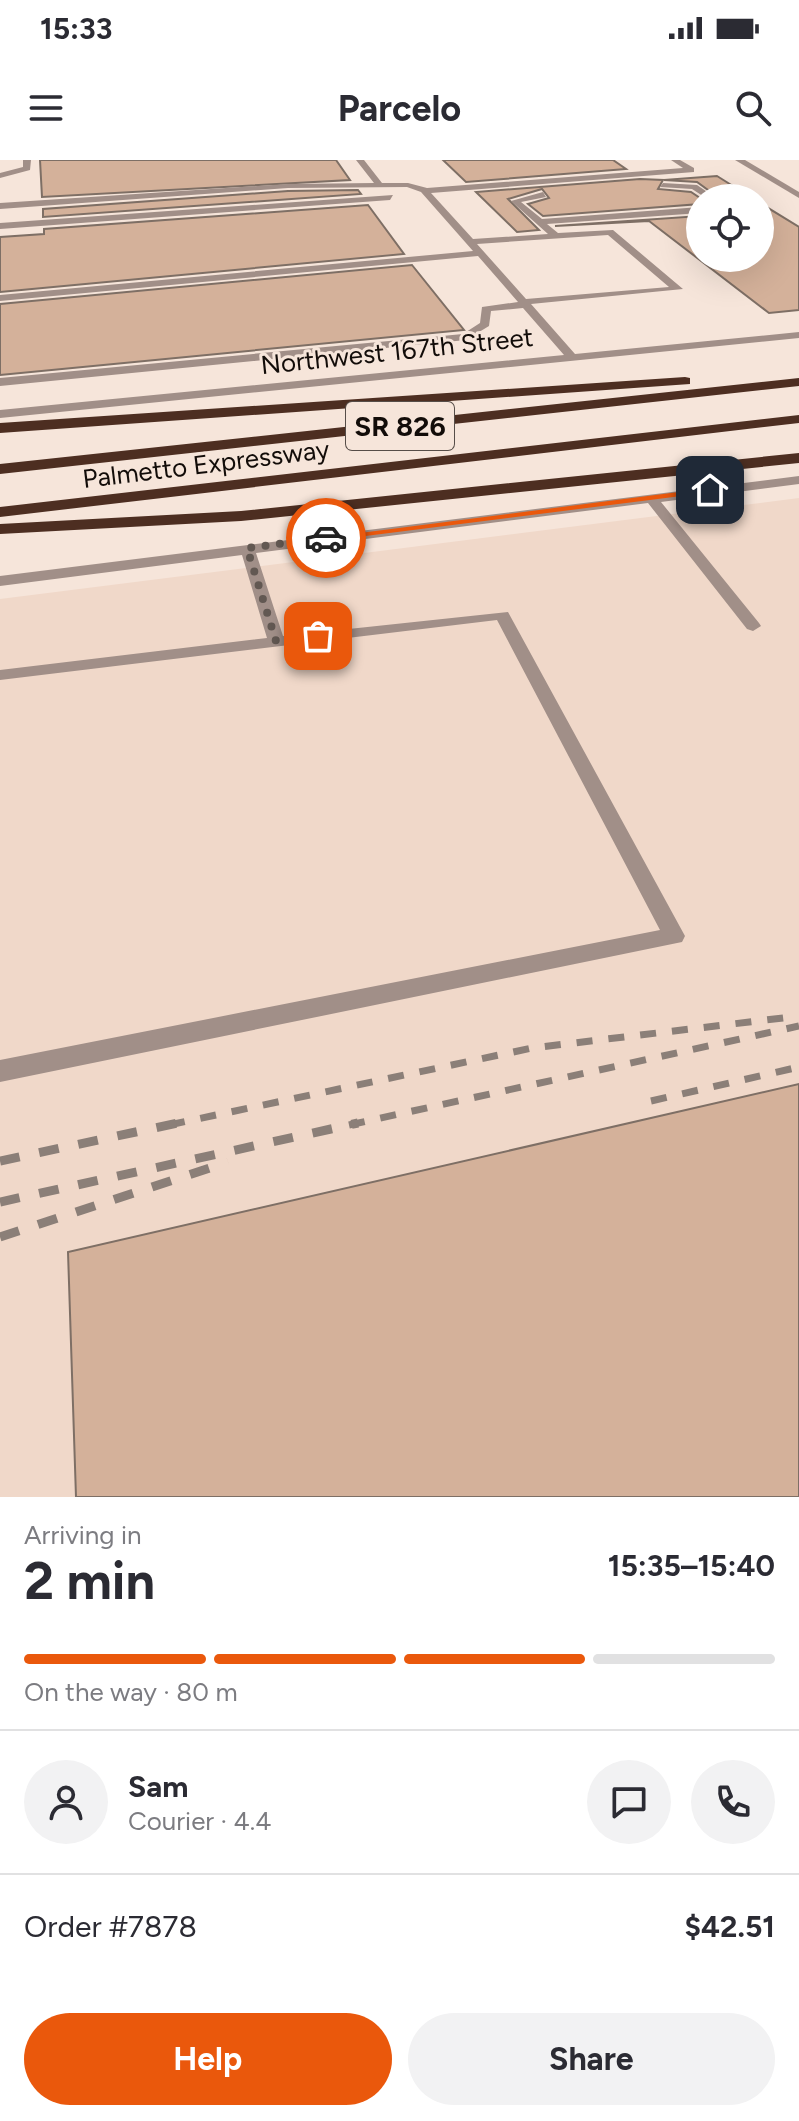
<!DOCTYPE html>
<html lang="en">
<head>
<meta charset="utf-8">
<style>
	:root { --surface:#fff; --page:#f2f2f3; --text:#2b2b33; --muted:#7c7c81; --line:#e1e1e2; --accent:#ea580c }
	body { margin:0; font-family:Figtree,sans-serif; background:var(--page); color:var(--text); height:100vh; display:flex; flex-direction:column; font-size:30px; white-space:nowrap }
	* { box-sizing:border-box; margin:0 }
	p { font-size:26px; color:var(--muted) }
	.icon { flex:none; width:44px; height:44px; fill:none; stroke:currentColor; stroke-width:2; stroke-linecap:round; stroke-linejoin:round }
	.map { position:relative; height:1337px; overflow:hidden }
	.side { display:flex; flex-direction:column; background:var(--surface); flex:1 }
	.side>* { flex:none }
	.fabs { position:absolute; left:686px; top:24px; display:grid; gap:16px }
	.fabs a { display:grid; place-items:center; width:88px; height:88px; border-radius:50%; background:var(--surface); box-shadow:0 8px 32px #0002; font-size:40px }
	.pin { position:absolute; display:grid; place-items:center; width:68px; height:68px; color:#fff; margin:-34px; border-radius:16px; box-shadow:0 4px 12px #0006 }
	.courier { position:absolute; display:grid; place-items:center; width:80px; height:80px; margin:-40px; border:6px solid #ea580c; border-radius:50%; background:#fff; color:#222; box-shadow:0 2px 10px #0007 }
	.overview em { font-style:normal; font-weight:700 }
	.overview div { display:flex; flex-direction:column-reverse }
	.overview { display:flex; align-items:center; justify-content:space-between; height:136px; padding:0 24px }
	h1 { font-size:52px; font-weight:700; line-height:60px }
	.bar { display:grid; grid-template-columns:repeat(4,1fr); gap:12px 8px; align-content:center; height:96px; padding:0 24px }
	.bar i { height:10px; border-radius:6px; background:var(--line) }
	.bar .selected { background:var(--accent) }
	.bar p { grid-column:span 4 }
	.line { display:flex; align-items:center; gap:20px; padding:0 24px; border-top:2px solid var(--line) }
	.line div { flex:1 }
	.round { display:grid; place-items:center; flex:none; width:84px; height:84px; border-radius:42px; background:var(--page) }
	.button { display:flex; gap:16px; margin-top:auto; padding:16px 24px }
	.button a { flex:1; height:92px; border-radius:48px; background:var(--accent); color:#fff; font-size:32px; font-weight:700; line-height:92px; text-align:center }
	.button a+a { background:var(--page); color:var(--text) }
	.status { display:flex; justify-content:space-between; align-items:center; height:56px; padding:0 40px; background:var(--surface); direction:ltr }
	.status svg { height:22px; fill:currentColor }
	header { display:flex; justify-content:space-between; align-items:center; height:104px; padding:0 24px; background:var(--surface); font-size:36px; font-weight:700 }
	.map>svg:first-child { display:block }
	.built { fill:#f0d8c9 }
	.building { fill:#d4b19a; stroke:#7e6f65; stroke-width:2 }
	.lines { fill:none; stroke-linecap:round; stroke-linejoin:round }
	.minor { fill:#a18f88; fill-rule:evenodd }
	.highway { fill:#4d2e21; fill-rule:evenodd }
	.rail-far1 { stroke:#8b7f78; stroke-width:7; stroke-dasharray:16 16; stroke-linecap:butt }
	.rail { stroke:#8b7f78; stroke-width:9; stroke-dasharray:20 20; stroke-linecap:butt }
	.route { fill:#ea580c }
	.done { stroke:#625852; stroke-width:8; stroke-dasharray:0 14.4 }
	.labels { text-anchor:middle; dominant-baseline:central; stroke-width:6; stroke-linejoin:round; paint-order:stroke }
	.far-street-label { font-size:26px; fill:#120c09; stroke:#f6e5da }
	.shield { fill:#f6e5da; stroke:#564d48; stroke-width:2 }
	.shield-label { font-size:28px; font-weight:bold; fill:#120c09 }
</style>
</head>
<body>
<div class="status"><b>15:33</b><svg viewBox="0 0 49 12"><path d="M0 12V9h3v3zM5 12V6h3v6zM10 12V3h3v9zM15 12V0h3v12zM26 1h20v11H26zM47 4h2v5h-2z"/></svg></div>
<header><svg class="icon" aria-label="menu" viewBox="0 0 24 24"><path d="M4 6h16M4 12h16M4 18h16"/></svg>Parcelo<svg class="icon" aria-label="search" viewBox="0 0 24 24"><circle cx="10" cy="10" r="6"/><path d="M15 15l6 6"/></svg></header>
<div class="map">
<svg width="799" height="1337" viewBox="0 0 799 1337">
	<rect width="100%" height="100%" fill="#f6e5da"/>
	<!-- built -->
	<path class="built" d="M 799,338 L 799,1337 L 0,1337 L 0,439 Z"/>
	<!-- building -->
	<g class="building">
		<path d="M 40,0 L 336,0 L 350,20 L 42,37 Z"/>
		<path d="M 443,0 L 613,0 L 626,9 L 466,22 Z"/>
		<path d="M 717,16 L 752,38 L 719,38 L 697,22 L 664,20 Z"/>
		<path d="M 640,19 L 663,20 L 658,29 L 691,32 L 700,38 L 700,44 L 543,56 L 528,44 L 549,38 L 542,29 L 508,39 L 539,70 L 517,72 L 476,32 Z"/>
		<path d="M 358,30 L 361,34 L 43,57 L 43,49 L 288,31 Z"/>
		<path d="M 760,43 L 799,67 L 799,150 L 769,153 L 649,61 L 555,66 L 700,56 L 700,98 L 760,98 Z"/>
		<path d="M 368,45 L 404,94 L 0,132 L 0,77 L 44,74 L 44,69 Z"/>
		<path d="M 412,105 L 464,170 L 0,215 L 0,144 Z"/>
		<path d="M 799,924 L 799,1337 L 76,1337 L 68,1092 Z"/>
	</g>
	<g class="lines">
		<!-- minor -->
		<g class="minor">
			<path d="M 23,0 L 31,0 L 30,10 L 0,18 L 0,13 L 23,7 Z"/>
			<path d="M 356,0 L 364,0 L 382,23 L 408,23 L 427,28 L 683,8 L 671,0 L 680,0 L 694,8 L 694,12 L 431,33 L 473,79 L 548,74 L 511,41 L 543,32 L 546,37 L 521,42 L 542,59 L 700,47 L 700,53 L 547,64 L 558,73 L 613,70 L 683,129 L 531,144 L 575,194 L 799,172 L 799,178 L 0,258 L 0,250 L 564,195 L 523,148 L 491,151 L 489,166 L 466,180 L 0,226 L 0,218 L 463,174 L 480,163 L 482,147 L 518,142 L 478,96 L 0,141 L 0,135 L 473,91 L 421,32 L 407,27 L 288,28 L 0,49 L 0,43 L 288,24 L 374,23 ZM 608,75 L 669,127 L 526,139 L 477,84 Z"/>
			<path d="M 735,0 L 745,0 L 799,32 L 799,38 Z"/>
			<path d="M 663,23 L 697,25 L 716,38 L 706,38 L 692,29 L 660,27 Z"/>
			<path d="M 393,35 L 390,40 L 0,69 L 0,63 Z"/>
			<path d="M 799,316 L 799,324 L 661,342 L 759,463 L 761,466 L 753,471 L 747,469 L 648,343 L 256,393 L 283,476 L 508,452 L 685,776 L 682,782 L 0,922 L 0,900 L 660,770 L 497,460 L 0,520 L 0,510 L 267,478 L 242,395 L 0,426 L 0,416 Z"/>
		</g>
		<!-- highway -->
		<g class="highway">
			<path d="M 685,217 L 690,218 L 690,224 L 0,273 L 0,263 Z"/>
			<path d="M 799,218 L 799,226 L 0,314 L 0,304 Z"/>
			<path d="M 799,255 L 799,263 L 0,357 L 0,347 Z"/>
			<path d="M 799,293 L 799,303 L 241,361 L 0,374 L 0,364 L 241,351 Z"/>
		</g>
		<!-- rail-far1 -->
		<g class="rail-far1">
			<path d="M 651,941 L 799,907"/>
			<path d="M 169,965 L 532,888 L 799,856"/>
			<path d="M 349,965 L 799,866"/>
		</g>
		<!-- rail -->
		<g class="rail">
			<path d="M 0,1001 L 178,963"/>
			<path d="M 0,1042 L 358,963"/>
			<path d="M 0,1077 L 228,1002"/>
		</g>
	</g>
	<!-- route -->
	<path class="route" d="M 710,328 L 713,332 L 326,381 L 321,378 Z"/>
	<g class="lines">
		<!-- done -->
		<path class="done" d="M 318,476 L 276,481 L 247,388 L 326,378"/>
	</g>
	<g class="labels">
		<!-- far-street labels -->
		<g class="far-street-label">
			<text transform="translate(397 191) rotate(-6)">Northwest 167th Street</text>
			<text transform="translate(206 304) rotate(-7)">Palmetto Expressway</text>
		</g>
		<!-- shield labels -->
		<rect class="shield" x="346" y="242" width="108" height="48" rx="6"/>
		<g class="shield-label">
			<text x="400" y="266">SR 826</text>
		</g>
	</g>
</svg>
<div class="fabs">
<a><svg class="icon" aria-label="locate" viewBox="0 0 24 24"><circle cx="12" cy="12" r="6"/><path d="M12 2v4M12 18v4M2 12h4M18 12h4"/></svg></a>
</div>
<div class="pin" style="left:318px;top:476px;background:#ea580c"><svg class="icon" aria-label="bag" viewBox="0 0 24 24"><path d="M5 8h14l-1 12H6zM9 8a3 3 0 0 1 6 0"/></svg></div>
<div class="pin" style="left:710px;top:330px;background:#1f2937"><svg class="icon" aria-label="home" viewBox="0 0 24 24"><path d="M3 11l9-7 9 7M6 9v11h12V9"/></svg></div>
<div class="courier" style="left:326px;top:378px"><svg class="icon" aria-label="car" viewBox="0 0 24 24"><path d="M5 17H2v-5l4-1 3-4h7l3 4 3 1v5h-3M9 17h6M6 11h13"/><circle cx="7" cy="17" r="2"/><circle cx="17" cy="17" r="2"/></svg></div>
</div>
<section class="side">
<div class="overview"><div><h1>2 min</h1><p>Arriving in</p></div><em>15:35–15:40</em></div>
<div class="bar"><i class="selected"></i><i class="selected"></i><i class="selected"></i><i></i><p>On the way · 80 m</p></div>
<div class="line" style="height:144px"><a class="round"><svg class="icon" aria-label="person" viewBox="0 0 24 24"><circle cx="12" cy="8" r="4"/><path d="M4 21q1-7 8-7t8 7"/></svg></a><div><b>Sam</b><p>Courier · 4.4</p></div><a class="round"><svg class="icon" aria-label="chat" viewBox="0 0 24 24"><path d="M4 5h16v11H9l-5 4z"/></svg></a><a class="round"><svg class="icon" aria-label="phone" viewBox="0 0 24 24"><path d="M5 4h4l2 5-3 2q2 4 5 5l2-3 5 2v4C11 20 4 13 5 4z"/></svg></a></div>
<div class="line" style="height:104px"><div>Order #7878</div><b>$42.51</b></div>
<div class="button"><a>Help</a><a>Share</a></div>
</section>
</body>
</html>
